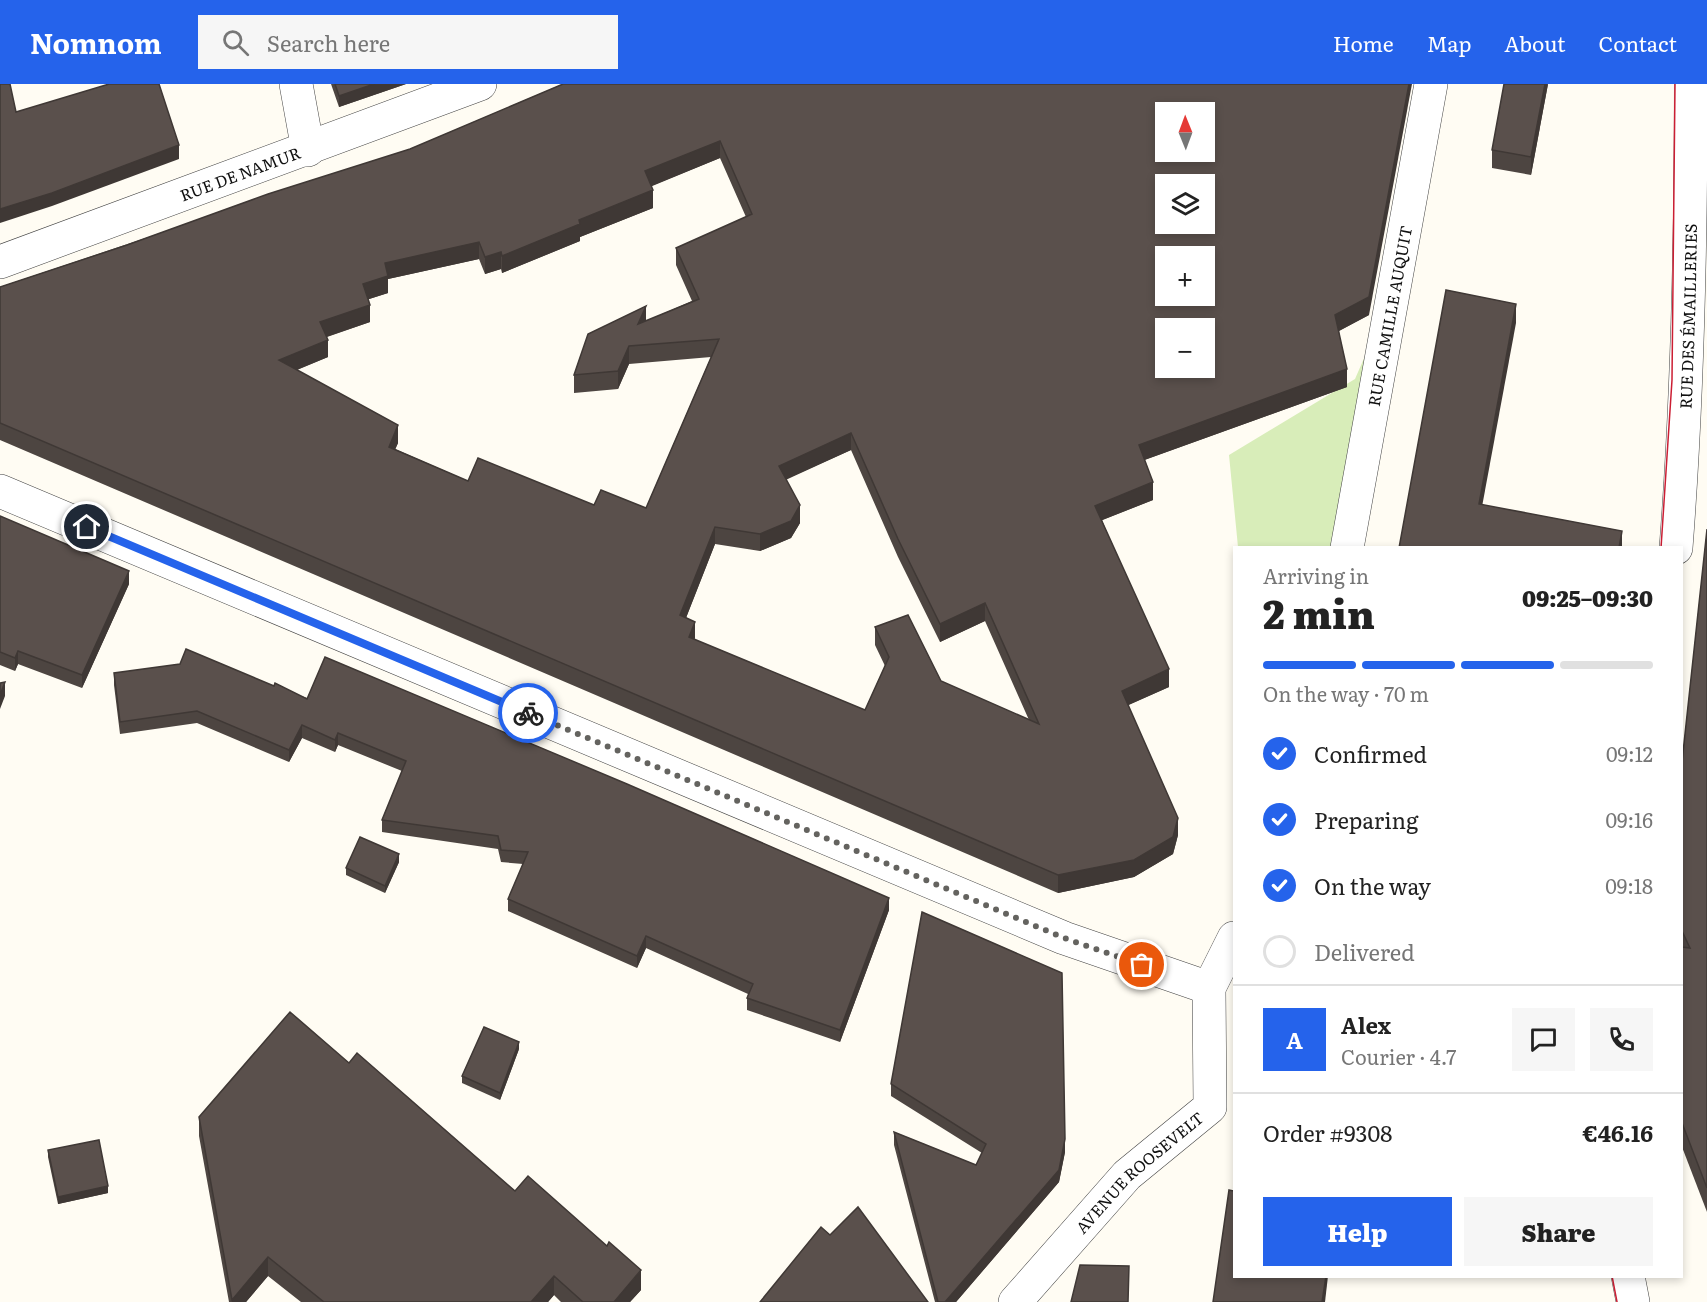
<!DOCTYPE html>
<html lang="en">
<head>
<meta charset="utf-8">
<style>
	:root { --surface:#fff; --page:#f6f6f6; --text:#222; --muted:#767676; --line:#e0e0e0; --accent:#2563eb }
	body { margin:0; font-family:Literata,serif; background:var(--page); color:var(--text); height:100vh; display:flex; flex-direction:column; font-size:22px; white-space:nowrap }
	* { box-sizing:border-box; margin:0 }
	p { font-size:20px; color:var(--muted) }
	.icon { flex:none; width:33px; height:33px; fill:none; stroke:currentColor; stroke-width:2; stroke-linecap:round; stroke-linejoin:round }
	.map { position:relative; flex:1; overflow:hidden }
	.details { position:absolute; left:1233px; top:462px; width:450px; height:732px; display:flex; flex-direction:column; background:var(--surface); border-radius:0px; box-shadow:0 3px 9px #0003 }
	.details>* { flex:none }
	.needle { width:39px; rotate:359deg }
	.controls { position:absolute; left:1155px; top:18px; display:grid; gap:12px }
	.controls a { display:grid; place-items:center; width:60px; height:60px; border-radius:0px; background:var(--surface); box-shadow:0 3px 9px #0003; font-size:30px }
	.pin { position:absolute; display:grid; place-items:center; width:51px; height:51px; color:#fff; margin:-26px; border:3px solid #fff; border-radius:50%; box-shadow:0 2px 6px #0007 }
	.courier { position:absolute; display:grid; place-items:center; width:60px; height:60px; margin:-30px; border:4px solid #2563eb; border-radius:50%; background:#fff; color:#222; box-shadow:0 2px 8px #0007 }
	.headline em { font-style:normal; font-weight:800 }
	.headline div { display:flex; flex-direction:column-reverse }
	.headline { display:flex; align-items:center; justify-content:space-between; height:102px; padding:0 30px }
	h1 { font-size:39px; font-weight:800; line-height:45px }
	.bar { display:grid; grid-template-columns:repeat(4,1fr); gap:9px 6px; align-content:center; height:72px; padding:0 30px }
	.bar i { height:8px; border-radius:4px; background:var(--line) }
	.bar .selected { background:var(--accent) }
	.bar p { grid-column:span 4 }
	.line { display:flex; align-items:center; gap:15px; padding:0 30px; border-top:2px solid var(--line) }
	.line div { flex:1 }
	.round { display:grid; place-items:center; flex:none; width:63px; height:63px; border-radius:0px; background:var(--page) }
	ol { padding:0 30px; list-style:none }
	li { display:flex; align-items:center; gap:18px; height:66px }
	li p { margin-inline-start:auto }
	li .icon { padding:6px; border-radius:50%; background:var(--accent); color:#fff; stroke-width:4 }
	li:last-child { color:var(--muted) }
	li i { width:33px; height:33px; border:3px solid var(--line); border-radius:50% }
	.cta { display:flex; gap:12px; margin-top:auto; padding:12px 30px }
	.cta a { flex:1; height:69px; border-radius:0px; background:var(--accent); color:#fff; font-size:24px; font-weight:800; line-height:69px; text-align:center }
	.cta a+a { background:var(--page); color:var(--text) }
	header { display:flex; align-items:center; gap:36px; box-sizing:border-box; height:84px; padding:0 30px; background:var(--accent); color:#fff }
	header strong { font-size:28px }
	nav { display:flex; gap:33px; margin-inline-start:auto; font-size:21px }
	.search { width:420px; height:54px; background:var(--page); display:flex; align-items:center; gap:15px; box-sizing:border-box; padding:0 21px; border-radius:0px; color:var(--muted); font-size:22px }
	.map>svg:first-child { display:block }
	.green { fill:#d8edb9 }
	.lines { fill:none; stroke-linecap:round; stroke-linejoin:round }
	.minor-casing { stroke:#434343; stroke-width:34 }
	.minor { stroke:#fff; stroke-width:33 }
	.tram { stroke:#cb1e33; stroke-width:1.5 }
	.wall { fill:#4d4541; fill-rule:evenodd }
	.shaded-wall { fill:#3f3835 }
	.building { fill:#5a504c; stroke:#3f3835; stroke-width:1.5; fill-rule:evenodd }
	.done { stroke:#64635f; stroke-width:6; stroke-dasharray:0 10.8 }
	.route { stroke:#2563eb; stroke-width:8 }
	.labels { text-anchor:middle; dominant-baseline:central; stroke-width:6; stroke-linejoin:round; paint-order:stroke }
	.street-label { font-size:16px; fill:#101010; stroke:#fff }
</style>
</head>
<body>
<header>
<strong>Nomnom</strong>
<div class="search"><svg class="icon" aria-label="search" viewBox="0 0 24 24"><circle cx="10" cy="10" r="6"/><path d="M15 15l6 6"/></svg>Search here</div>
<nav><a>Home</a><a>Map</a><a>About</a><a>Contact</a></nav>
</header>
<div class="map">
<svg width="1707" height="1218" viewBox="0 0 1707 1218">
	<rect width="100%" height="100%" fill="#fffcf3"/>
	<!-- green -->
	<path class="green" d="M 1365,272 L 1347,463 L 1238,463 L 1229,371 L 1355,295 Z"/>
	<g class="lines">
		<!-- minor casing -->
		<g class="minor-casing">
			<g id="minor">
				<path d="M 296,0 L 308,66"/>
				<path id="s1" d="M 0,178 L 480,0"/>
				<path d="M 0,407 L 1064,854 L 1209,904"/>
				<path id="s2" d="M 1347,464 L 1431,0"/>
				<path id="s3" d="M 1676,464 C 1688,309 1691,155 1691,0"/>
				<path d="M 1628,1192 L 1633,1218"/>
				<path id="s4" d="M 1015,1218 L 1127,1091 L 1210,1023 L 1209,904 L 1234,854"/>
			</g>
		</g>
		<!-- minor -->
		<use href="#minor" class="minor"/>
		<!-- tram -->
		<g class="tram">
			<path d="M 1661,464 L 1672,296 L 1675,0"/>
			<path d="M 1612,1192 L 1617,1218"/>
		</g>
	</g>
	<!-- wall -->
	<g class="wall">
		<path d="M 331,0 L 406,0 L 339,23 Z"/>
		<path d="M 563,0 L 1369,231 L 1339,247 L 1347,303 L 1144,376 L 1153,416 L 1102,436 L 1169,603 L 1128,621 L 1178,751 L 1173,770 L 1134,793 L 1058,809 L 0,356 L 0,203 L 410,65 ZM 720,74 L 746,133 L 676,164 L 676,181 L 692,217 L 646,237 L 574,291 L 574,309 L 618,305 L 629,280 L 711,273 L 646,424 L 594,421 L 468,397 L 395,365 L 398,359 L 297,286 L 328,273 L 327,253 L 370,238 L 369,215 L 388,209 L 388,195 L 479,175 L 485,190 L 501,185 L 502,189 L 580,157 L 580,153 L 653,124 L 651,102 ZM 851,366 L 898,473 L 940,558 L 985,537 L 1029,636 L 941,597 L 875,543 L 875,561 L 885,582 L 865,626 L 695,556 L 686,534 L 715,460 L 760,467 L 791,454 L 800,439 L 786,395 Z"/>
		<path d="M 1548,0 L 1531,91 L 1492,84 L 1492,66 Z"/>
		<path d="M 0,432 L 129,500 L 82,604 L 18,580 L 15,587 L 0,581 Z"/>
		<path d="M 1707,445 L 1707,1128 L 1682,1063 L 1682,678 Z"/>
		<path d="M 114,589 L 274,602 L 889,826 L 840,958 L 747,926 L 747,914 L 748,910 L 646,864 L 637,884 L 508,827 L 508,815 L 523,780 L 501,778 L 498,765 L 382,748 L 382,736 L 402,687 L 338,661 L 335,668 L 302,654 L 289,678 L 197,639 L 120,650 L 114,601 Z"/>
		<path d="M 399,778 L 385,809 L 346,791 L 346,784 Z"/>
		<path d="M 519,965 L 500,1016 L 462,999 L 462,992 Z"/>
		<path d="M 349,979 L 515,1107 L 641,1206 L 630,1218 L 561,1218 L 554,1211 L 548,1218 L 301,1218 L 268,1192 L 246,1218 L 229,1218 L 199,1052 L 199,1033 Z"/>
		<path d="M 891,1000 L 1065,1068 L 1059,1098 L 956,1218 L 935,1218 L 894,1061 L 894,1048 L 976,1081 L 982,1069 L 891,1012 Z"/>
		<path d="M 48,1066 L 108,1109 L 58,1120 L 48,1073 Z"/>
	</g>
	<!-- shaded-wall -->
	<g class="shaded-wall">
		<path d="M 374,0 L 406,0 L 339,23 L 339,12 Z"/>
		<path d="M 1409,0 L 1412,0 L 1369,231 L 1335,249 L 1335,231 Z"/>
		<path d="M 1545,0 L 1548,0 L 1531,91 L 1531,73 Z"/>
		<path d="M 720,57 L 720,74 L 645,105 L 645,87 Z"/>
		<path d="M 179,61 L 179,75 L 52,122 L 0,139 L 0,125 Z"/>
		<path d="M 653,106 L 653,124 L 580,153 L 580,157 L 502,189 L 502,172 L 579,136 Z"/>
		<path d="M 479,158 L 479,175 L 388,195 L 388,209 L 363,217 L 363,200 L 385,179 Z"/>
		<path d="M 501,168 L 501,185 L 485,190 L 485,173 Z"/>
		<path d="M 1516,220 L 1516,239 L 1479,439 L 1479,420 Z"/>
		<path d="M 370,221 L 370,238 L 320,255 L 320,238 Z"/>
		<path d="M 646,222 L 646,240 L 638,240 Z"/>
		<path d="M 328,256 L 328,273 L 279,293 L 279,276 Z"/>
		<path d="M 629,262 L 629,280 L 618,305 L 618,287 Z"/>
		<path d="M 1347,285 L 1347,303 L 1139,378 L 1139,361 Z"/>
		<path d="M 398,341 L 398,359 L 389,380 L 389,363 Z"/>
		<path d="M 851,349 L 851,366 L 779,399 L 779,382 Z"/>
		<path d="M 1153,398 L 1153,416 L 1095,439 L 1095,422 Z"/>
		<path d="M 800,421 L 800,439 L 791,454 L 760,467 L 760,450 Z"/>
		<path d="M 715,443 L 715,460 L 680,549 L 680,531 Z"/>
		<path d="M 1622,447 L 1622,464 L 1619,464 Z"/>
		<path d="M 129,487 L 129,500 L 82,604 L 82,591 Z"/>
		<path d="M 985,519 L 985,537 L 940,558 L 940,540 Z"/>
		<path d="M 695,538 L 695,555 L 689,553 Z"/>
		<path d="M 18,567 L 18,580 L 15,587 L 15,574 Z"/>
		<path d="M 1169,585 L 1169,603 L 1122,624 L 1122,607 Z"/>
		<path d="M 5,598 L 5,612 L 0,625 L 0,611 Z"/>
		<path d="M 302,641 L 302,654 L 289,678 L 289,666 Z"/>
		<path d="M 338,649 L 338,661 L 335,668 L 335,656 Z"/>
		<path d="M 1178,734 L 1178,751 L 1173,770 L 1134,793 L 1058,809 L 1058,791 Z"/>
		<path d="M 399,770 L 399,778 L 385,809 L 385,802 Z"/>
		<path d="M 889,814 L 889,826 L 840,958 L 840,946 Z"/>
		<path d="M 646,852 L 646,864 L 637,884 L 637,872 Z"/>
		<path d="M 519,958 L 519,965 L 500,1016 L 500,1009 Z"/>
		<path d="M 1065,1055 L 1065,1068 L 1059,1098 L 956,1218 L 945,1218 Z"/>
		<path d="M 108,1102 L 108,1109 L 58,1120 L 58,1113 Z"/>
		<path d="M 268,1173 L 268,1192 L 246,1218 L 232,1218 L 232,1216 Z"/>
		<path d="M 641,1186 L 641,1206 L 630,1218 L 614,1218 Z"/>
		<path d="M 554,1192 L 554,1211 L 548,1218 L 531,1218 Z"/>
		<path d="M 1326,1192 L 1328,1192 L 1325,1218 L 1322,1218 Z"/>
	</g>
	<!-- building -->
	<g class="building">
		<path d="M 0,0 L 10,0 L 16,28 L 109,0 L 159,0 L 179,61 L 52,109 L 0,125 Z"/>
		<path d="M 335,0 L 374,0 L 339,12 Z"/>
		<path d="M 563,0 L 1409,0 L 1369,213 L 1335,231 L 1347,285 L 1139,361 L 1153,398 L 1095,422 L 1169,585 L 1122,607 L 1178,734 L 1173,753 L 1134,776 L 1058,791 L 0,339 L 0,203 L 127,161 L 268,110 L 410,65 ZM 1166,28 L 1204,28 L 1204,68 L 1166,68 ZM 720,57 L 752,130 L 676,164 L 699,215 L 638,240 L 646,222 L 588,250 L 574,291 L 618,287 L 629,262 L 719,255 L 646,424 L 601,406 L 594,421 L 478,374 L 468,397 L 389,363 L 398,341 L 279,276 L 328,256 L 320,238 L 370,221 L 363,200 L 388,192 L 385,179 L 479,158 L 485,173 L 501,168 L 502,172 L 580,140 L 579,136 L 653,106 L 645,87 ZM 1166,100 L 1204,100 L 1204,140 L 1166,140 ZM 1166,172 L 1204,172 L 1204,212 L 1166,212 ZM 1166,244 L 1204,244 L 1204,284 L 1166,284 ZM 851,349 L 898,455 L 940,540 L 985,519 L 1039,640 L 941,597 L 908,531 L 875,543 L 889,573 L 865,626 L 689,553 L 695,538 L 680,531 L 715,443 L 760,450 L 791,437 L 800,421 L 779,382 Z"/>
		<path d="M 1504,0 L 1545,0 L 1531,73 L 1492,66 Z"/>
		<path d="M 1446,206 L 1516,220 L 1479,420 L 1622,447 L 1619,464 L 1399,464 Z"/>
		<path d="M 0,432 L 129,487 L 82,591 L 18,567 L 15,574 L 0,568 Z"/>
		<path d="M 1707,445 L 1707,1104 L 1682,1039 L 1682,863 L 1690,864 L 1682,847 L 1682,678 Z"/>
		<path d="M 186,565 L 274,602 L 275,599 L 307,615 L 325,573 L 627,700 L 889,814 L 840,946 L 747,914 L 753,900 L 646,852 L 637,872 L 508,815 L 528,768 L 501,766 L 498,752 L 382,736 L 406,677 L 338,649 L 335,656 L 302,641 L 289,666 L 197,627 L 120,638 L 114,589 L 180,580 Z"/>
		<path d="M 5,598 L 0,611 L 0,599 Z"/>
		<path d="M 360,753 L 399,770 L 385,802 L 346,784 Z"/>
		<path d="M 922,828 L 1062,889 L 1065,1055 L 1059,1086 L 945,1218 L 938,1218 L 894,1048 L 976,1081 L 986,1060 L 891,1000 Z"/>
		<path d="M 290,928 L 349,979 L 357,969 L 515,1107 L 528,1092 L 607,1162 L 609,1158 L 641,1186 L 614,1218 L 583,1218 L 554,1192 L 531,1218 L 324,1218 L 268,1173 L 232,1216 L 199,1033 Z"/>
		<path d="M 484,943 L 519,958 L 500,1009 L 462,992 Z"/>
		<path d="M 99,1056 L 108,1102 L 58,1113 L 48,1066 Z"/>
		<path d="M 1229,1106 L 1234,1107 L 1234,1192 L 1326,1192 L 1322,1218 L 1213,1218 Z"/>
		<path d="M 858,1123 L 928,1218 L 760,1218 L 821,1143 L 830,1151 Z"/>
		<path d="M 1080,1181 L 1129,1182 L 1128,1218 L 1071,1218 Z"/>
	</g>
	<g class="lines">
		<!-- done -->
		<path class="done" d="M 528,629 L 1064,854 L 1142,881"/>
		<!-- route -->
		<path class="route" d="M 87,443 L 528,629"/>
	</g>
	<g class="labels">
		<!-- street labels -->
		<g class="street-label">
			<text stroke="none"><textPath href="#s1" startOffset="256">RUE DE NAMUR</textPath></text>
			<text stroke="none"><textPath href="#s2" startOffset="236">RUE CAMILLE AUQUIT</textPath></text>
			<text stroke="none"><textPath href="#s3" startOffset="232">RUE DES ÉMAILLERIES</textPath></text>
			<text stroke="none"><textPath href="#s4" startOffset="180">AVENUE ROOSEVELT</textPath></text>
		</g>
	</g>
</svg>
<div class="controls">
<a><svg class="needle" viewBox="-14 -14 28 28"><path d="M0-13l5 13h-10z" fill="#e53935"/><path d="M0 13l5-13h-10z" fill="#767676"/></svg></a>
<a><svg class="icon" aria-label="layers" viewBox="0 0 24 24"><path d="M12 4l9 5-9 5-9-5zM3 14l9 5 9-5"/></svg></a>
<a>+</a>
<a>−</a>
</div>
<div class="pin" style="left:1142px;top:881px;background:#ea580c"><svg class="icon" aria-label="bag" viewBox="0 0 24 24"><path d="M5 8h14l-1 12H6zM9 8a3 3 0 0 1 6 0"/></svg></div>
<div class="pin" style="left:87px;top:443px;background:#1f2937"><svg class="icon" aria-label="home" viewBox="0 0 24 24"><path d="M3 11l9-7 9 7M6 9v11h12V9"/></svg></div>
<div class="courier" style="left:528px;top:629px"><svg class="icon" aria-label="bike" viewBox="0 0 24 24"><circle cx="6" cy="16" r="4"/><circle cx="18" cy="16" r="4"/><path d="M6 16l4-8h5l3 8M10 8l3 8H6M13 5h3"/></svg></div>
<section class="details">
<div class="headline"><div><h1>2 min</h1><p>Arriving in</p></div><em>09:25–09:30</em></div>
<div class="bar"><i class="selected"></i><i class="selected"></i><i class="selected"></i><i></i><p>On the way · 70 m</p></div>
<ol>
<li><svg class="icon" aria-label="check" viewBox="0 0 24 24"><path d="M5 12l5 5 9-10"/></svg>Confirmed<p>09:12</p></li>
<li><svg class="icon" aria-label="check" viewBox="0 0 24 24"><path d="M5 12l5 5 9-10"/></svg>Preparing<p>09:16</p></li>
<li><svg class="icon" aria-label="check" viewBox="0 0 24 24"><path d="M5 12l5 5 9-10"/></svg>On the way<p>09:18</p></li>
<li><i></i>Delivered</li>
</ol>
<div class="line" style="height:108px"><b class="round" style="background:var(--accent);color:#fff">A</b><div><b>Alex</b><p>Courier · 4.7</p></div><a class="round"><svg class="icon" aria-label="chat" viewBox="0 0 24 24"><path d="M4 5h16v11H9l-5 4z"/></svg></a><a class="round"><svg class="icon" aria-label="phone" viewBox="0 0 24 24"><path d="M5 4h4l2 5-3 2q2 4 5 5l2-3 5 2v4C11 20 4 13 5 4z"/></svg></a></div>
<div class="line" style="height:78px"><div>Order #9308</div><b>€46.16</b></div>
<div class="cta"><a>Help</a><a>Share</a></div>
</section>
</div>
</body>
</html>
